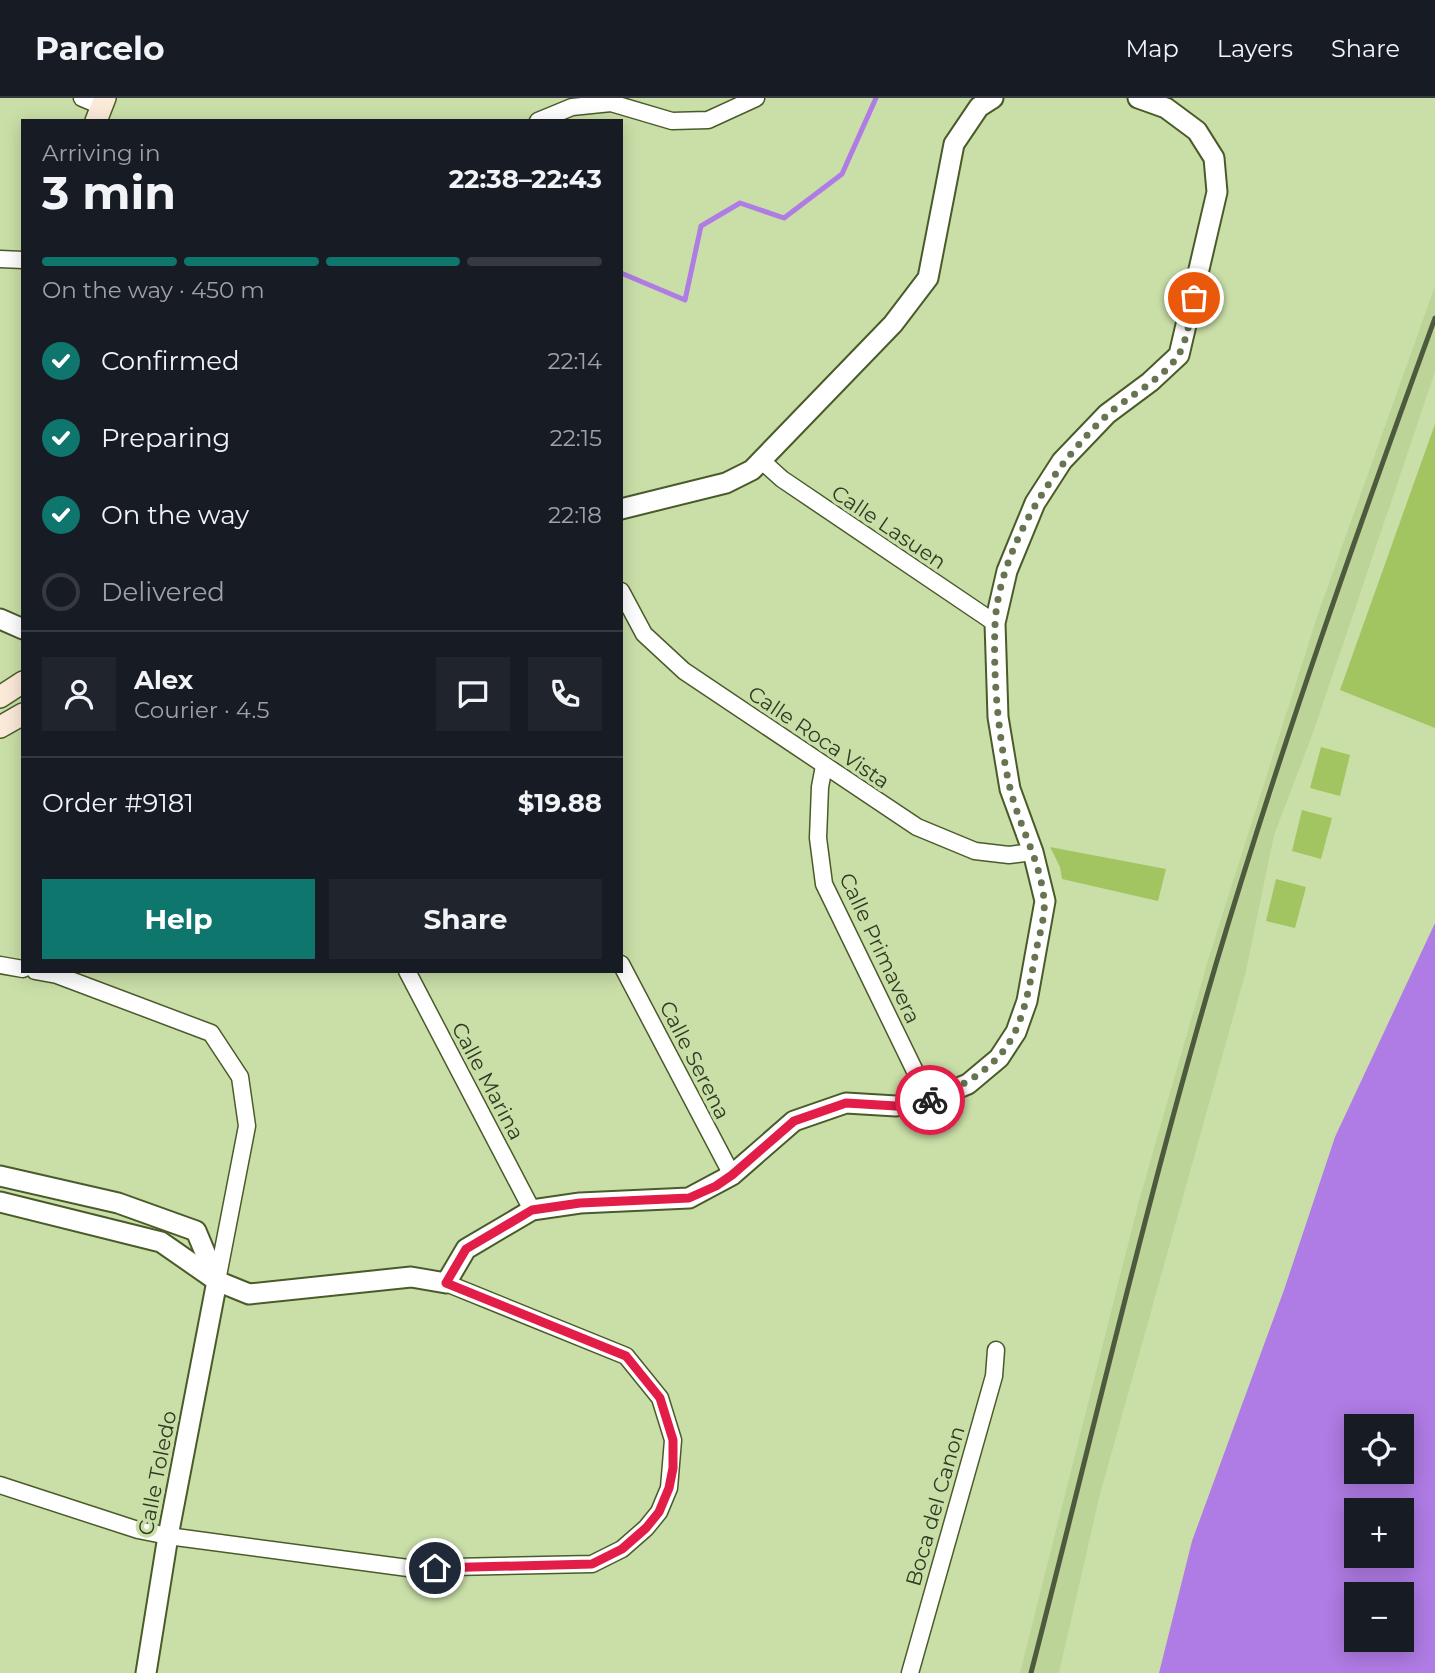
<!DOCTYPE html>
<html lang="en">
<head>
<meta charset="utf-8">
<style>
	:root { --surface:#171b24; --page:#20242c; --text:#f1f3f6; --muted:#9ea1a6; --line:#363941; --accent:#0f766e }
	body { margin:0; font-family:Montserrat,sans-serif; background:var(--page); color:var(--text); height:100vh; display:flex; flex-direction:column; font-size:26px; white-space:nowrap }
	* { box-sizing:border-box; margin:0 }
	p { font-size:23px; color:var(--muted) }
	.icon { flex:none; width:38px; height:38px; fill:none; stroke:currentColor; stroke-width:2; stroke-linecap:round; stroke-linejoin:round }
	.map { position:relative; flex:1; overflow:hidden }
	.panel { position:absolute; left:21px; top:21px; width:602px; height:854px; display:flex; flex-direction:column; background:var(--surface); border-radius:0px; box-shadow:0 4px 18px #0003 }
	.panel>* { flex:none }
	.buttons { position:absolute; left:1344px; top:1316px; display:grid; gap:14px }
	.buttons a { display:grid; place-items:center; width:70px; height:70px; border-radius:0px; background:var(--surface); box-shadow:0 4px 18px #0003; font-size:35px }
	.pin { position:absolute; display:grid; place-items:center; width:60px; height:60px; color:#fff; margin:-30px; border:4px solid #fff; border-radius:50%; box-shadow:0 2px 7px #0007 }
	.courier { position:absolute; display:grid; place-items:center; width:70px; height:70px; margin:-35px; border:5px solid #e11d48; border-radius:50%; background:#fff; color:#222; box-shadow:0 2px 9px #0007 }
	.headline em { font-style:normal; font-weight:700 }
	.headline div { display:flex; flex-direction:column-reverse }
	.headline { display:flex; align-items:center; justify-content:space-between; height:119px; padding:0 21px }
	h1 { font-size:46px; font-weight:700; line-height:52px }
	.bar { display:grid; grid-template-columns:repeat(4,1fr); gap:10px 7px; align-content:center; height:84px; padding:0 21px }
	.bar i { height:9px; border-radius:5px; background:var(--line) }
	.bar .selected { background:var(--accent) }
	.bar p { grid-column:span 4 }
	.line { display:flex; align-items:center; gap:18px; padding:0 21px; border-top:2px solid var(--line) }
	.line div { flex:1 }
	.round { display:grid; place-items:center; flex:none; width:74px; height:74px; border-radius:0px; background:var(--page) }
	ol { padding:0 21px; list-style:none }
	li { display:flex; align-items:center; gap:21px; height:77px }
	li p { margin-inline-start:auto }
	li .icon { padding:7px; border-radius:50%; background:var(--accent); color:#fff; stroke-width:4 }
	li:last-child { color:var(--muted) }
	li i { width:38px; height:38px; border:4px solid var(--line); border-radius:50% }
	.cta { display:flex; gap:14px; margin-top:auto; padding:14px 21px }
	.cta a { flex:1; height:80px; border-radius:0px; background:var(--accent); color:#fff; font-size:28px; font-weight:700; line-height:80px; text-align:center }
	.cta a+a { background:var(--page); color:var(--text) }
	header { display:flex; align-items:center; gap:42px; box-sizing:border-box; height:98px; padding:0 35px; background:var(--surface); border-bottom:2px solid var(--line) }
	header strong { font-size:33px }
	nav { display:flex; gap:38px; margin-inline-start:auto; font-size:24px }
	.map>svg:first-child { display:block }
	.built { fill:#bcd497 }
	.green { fill:#a2c561 }
	.water { fill:#af7be4; fill-rule:evenodd }
	.lines { fill:none; stroke-linecap:round; stroke-linejoin:round }
	.stream { stroke:#af7be4; stroke-width:5 }
	.minor-casing { stroke:#4a5b2a; stroke-width:19 }
	.tertiary-casing { stroke:#4a5b2a; stroke-width:23 }
	.secondary-casing { stroke:#4a5b2a; stroke-width:24 }
	.minor { stroke:#fff; stroke-width:16 }
	.tertiary { stroke:#fff; stroke-width:19 }
	.secondary { stroke:#fcead9; stroke-width:21 }
	.rail { stroke:#4e5a3d; stroke-width:5 }
	.done { stroke:#677452; stroke-width:7; stroke-dasharray:0 12.6 }
	.route { stroke:#e11d48; stroke-width:9 }
	.labels { text-anchor:middle; dominant-baseline:central; stroke-width:7; stroke-linejoin:round; paint-order:stroke }
	.street-label { font-size:21px; fill:#313a24; stroke:#cadfa8 }
</style>
</head>
<body>
<header>
<strong>Parcelo</strong>
<nav><a>Map</a><a>Layers</a><a>Share</a></nav>
</header>
<div class="map">
<svg width="1435" height="1575" viewBox="0 0 1435 1575">
	<rect width="100%" height="100%" fill="#cadfa8"/>
	<!-- built -->
	<path class="built" d="M 1435,188 L 1435,274 L 1313,635 L 1274,737 L 1246,873 L 1099,1400 L 1059,1575 L 1020,1575 L 1139,1103 L 1209,859 L 1318,516 Z"/>
	<!-- green -->
	<g class="green">
		<path d="M 1435,326 L 1435,630 L 1340,592 Z"/>
		<path d="M 1321,649 L 1350,657 L 1340,698 L 1310,690 Z"/>
		<path d="M 1302,712 L 1332,720 L 1321,761 L 1292,753 Z"/>
		<path d="M 1050,749 L 1166,771 L 1158,803 L 1062,781 L 1060,769 Z"/>
		<path d="M 1276,781 L 1306,789 L 1295,830 L 1266,823 Z"/>
	</g>
	<!-- water -->
	<path class="water" d="M 1435,825 L 1435,1575 L 1159,1575 L 1192,1443 L 1284,1192 L 1335,1039 ZM 1356,1328 L 1402,1328 L 1402,1374 L 1356,1374 ZM 1356,1412 L 1402,1412 L 1402,1458 L 1356,1458 ZM 1356,1496 L 1402,1496 L 1402,1542 L 1356,1542 Z"/>
	<g class="lines">
		<!-- stream -->
		<path class="stream" d="M 621,175 L 685,202 L 701,128 L 740,105 L 784,120 L 842,76 L 876,0"/>
		<!-- minor casing -->
		<g class="minor-casing">
			<g id="minor">
				<path d="M 82,0 L 101,8"/>
				<path d="M 538,23 L 572,9 L 611,5 L 672,23 L 708,22 L 756,0"/>
				<path d="M 0,161 L 23,162"/>
				<path d="M 762,363 L 782,381 L 995,525"/>
				<path d="M 621,493 L 644,536 L 684,573 L 917,729 L 975,753 L 1009,757 L 1033,754"/>
				<path d="M 824,668 L 820,689 L 818,740 L 824,786 L 929,1002"/>
				<path d="M 621,866 L 732,1077"/>
				<path d="M 0,867 L 23,871"/>
				<path d="M 35,873 L 57,877 L 211,935 L 240,979 L 247,1028 L 217,1183"/>
				<path d="M 407,873 L 532,1112"/>
				<path d="M 0,1387 L 138,1432 L 168,1438 L 408,1470 L 592,1466 L 622,1451 L 646,1430 L 659,1414 L 669,1390 L 673,1342 L 660,1300 L 626,1258 L 446,1185"/>
				<path d="M 910,1575 L 994,1278 L 996,1252"/>
			</g>
		</g>
		<!-- tertiary casing -->
		<g class="tertiary-casing">
			<g id="tertiary">
				<path d="M 621,411 L 726,385 L 752,372 L 893,226 L 928,180 L 954,46 L 979,9 L 993,0"/>
				<path d="M 0,521 L 23,531"/>
				<path d="M 0,1078 L 118,1105 L 196,1133 L 217,1183 L 168,1438 L 146,1575"/>
				<path d="M 0,1104 L 161,1144 L 217,1183 L 249,1196 L 411,1179 L 446,1185 L 466,1151 L 532,1112 L 580,1105 L 689,1100 L 732,1077 L 794,1023 L 846,1005 L 896,1008 L 929,1002 L 968,986 L 999,960 L 1016,934 L 1027,903 L 1045,803 L 1033,754 L 1010,691 L 998,619 L 995,525 L 1007,473 L 1035,405 L 1062,363 L 1107,316 L 1150,284 L 1179,257 L 1217,94 L 1214,60 L 1197,33 L 1166,10 L 1138,0"/>
			</g>
		</g>
		<!-- secondary casing -->
		<g class="secondary-casing">
			<g id="secondary">
				<path d="M 96,23 L 105,0"/>
				<path d="M 0,599 L 23,584"/>
				<path d="M 0,629 L 23,616"/>
			</g>
		</g>
		<!-- minor -->
		<use href="#minor" class="minor"/>
		<!-- tertiary -->
		<use href="#tertiary" class="tertiary"/>
		<!-- secondary -->
		<use href="#secondary" class="secondary"/>
		<!-- rail -->
		<path class="rail" d="M 1031,1575 C 1092,1339 1147,1100 1216,866 C 1281,648 1357,434 1435,220"/>
	</g>
	<g class="lines">
		<!-- done -->
		<path class="done" d="M 930,1002 C 1009,968 1021,940 1035,858 C 1038,841 1046,818 1044,801 C 1040,762 1019,728 1010,690 C 998,638 993,580 995,527 C 998,453 1054,366 1107,317 C 1127,299 1166,279 1179,256 C 1188,240 1190,217 1194,200"/>
		<!-- route -->
		<path class="route" d="M 435,1470 L 592,1466 L 622,1451 L 646,1430 L 659,1414 L 669,1390 L 673,1370 L 673,1342 L 660,1300 L 626,1258 L 446,1185 L 466,1151 L 532,1112 L 580,1105 L 689,1100 L 716,1088 L 732,1077 L 794,1023 L 846,1005 L 896,1008 L 930,1002"/>
	</g>
	<g class="labels">
		<!-- street labels -->
		<g class="street-label">
			<text transform="translate(889 429) rotate(34)">Calle Lasuen</text>
			<text transform="translate(819 639) rotate(34)">Calle Roca Vista</text>
			<text transform="translate(880 850) rotate(65)">Calle Primavera</text>
			<text transform="translate(695 962) rotate(63)">Calle Serena</text>
			<text transform="translate(488 983) rotate(62)">Calle Marina</text>
			<text transform="translate(157 1375) rotate(-79)">Calle Toledo</text>
			<text transform="translate(935 1408) rotate(-74)">Boca del Canon</text>
		</g>
	</g>
</svg>
<div class="buttons">
<a><svg class="icon" aria-label="locate" viewBox="0 0 24 24"><circle cx="12" cy="12" r="6"/><path d="M12 2v4M12 18v4M2 12h4M18 12h4"/></svg></a>
<a>+</a>
<a>−</a>
</div>
<div class="pin" style="left:1194px;top:200px;background:#ea580c"><svg class="icon" aria-label="bag" viewBox="0 0 24 24"><path d="M5 8h14l-1 12H6zM9 8a3 3 0 0 1 6 0"/></svg></div>
<div class="pin" style="left:435px;top:1470px;background:#1f2937"><svg class="icon" aria-label="home" viewBox="0 0 24 24"><path d="M3 11l9-7 9 7M6 9v11h12V9"/></svg></div>
<div class="courier" style="left:930px;top:1002px"><svg class="icon" aria-label="bike" viewBox="0 0 24 24"><circle cx="6" cy="16" r="4"/><circle cx="18" cy="16" r="4"/><path d="M6 16l4-8h5l3 8M10 8l3 8H6M13 5h3"/></svg></div>
<section class="panel">
<div class="headline"><div><h1>3 min</h1><p>Arriving in</p></div><em>22:38–22:43</em></div>
<div class="bar"><i class="selected"></i><i class="selected"></i><i class="selected"></i><i></i><p>On the way · 450 m</p></div>
<ol>
<li><svg class="icon" aria-label="check" viewBox="0 0 24 24"><path d="M5 12l5 5 9-10"/></svg>Confirmed<p>22:14</p></li>
<li><svg class="icon" aria-label="check" viewBox="0 0 24 24"><path d="M5 12l5 5 9-10"/></svg>Preparing<p>22:15</p></li>
<li><svg class="icon" aria-label="check" viewBox="0 0 24 24"><path d="M5 12l5 5 9-10"/></svg>On the way<p>22:18</p></li>
<li><i></i>Delivered</li>
</ol>
<div class="line" style="height:126px"><a class="round"><svg class="icon" aria-label="person" viewBox="0 0 24 24"><circle cx="12" cy="8" r="4"/><path d="M4 21q1-7 8-7t8 7"/></svg></a><div><b>Alex</b><p>Courier · 4.5</p></div><a class="round"><svg class="icon" aria-label="chat" viewBox="0 0 24 24"><path d="M4 5h16v11H9l-5 4z"/></svg></a><a class="round"><svg class="icon" aria-label="phone" viewBox="0 0 24 24"><path d="M5 4h4l2 5-3 2q2 4 5 5l2-3 5 2v4C11 20 4 13 5 4z"/></svg></a></div>
<div class="line" style="height:91px"><div>Order #9181</div><b>$19.88</b></div>
<div class="cta"><a>Help</a><a>Share</a></div>
</section>
</div>
</body>
</html>
